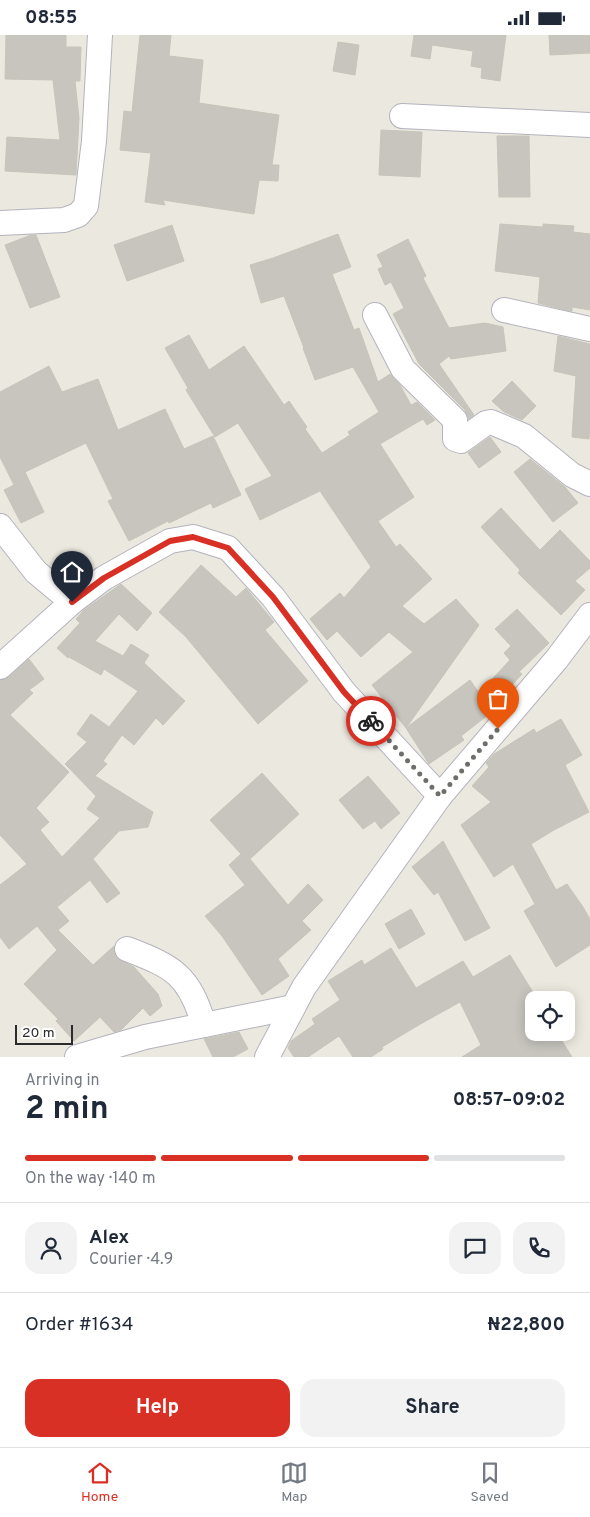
<!DOCTYPE html>
<html lang="en">
<head>
<meta charset="utf-8">
<style>
	:root { --surface:#fff; --page:#f2f2f3; --text:#1f2937; --muted:#747a83; --line:#e0e1e3; --accent:#d93025 }
	body { margin:0; font-family:Overpass,sans-serif; background:var(--page); color:var(--text); height:100vh; display:flex; flex-direction:column; font-size:19px; white-space:nowrap }
	* { box-sizing:border-box; margin:0 }
	p { font-size:16px; color:var(--muted) }
	.icon { flex:none; width:28px; height:28px; fill:none; stroke:currentColor; stroke-width:2; stroke-linecap:round; stroke-linejoin:round }
	.map { position:relative; height:1022px; overflow:hidden }
	.details { display:flex; flex-direction:column; background:var(--surface); flex:1 }
	.details>* { flex:none }
	.buttons { position:absolute; left:525px; top:956px; display:grid; gap:10px }
	.buttons a { display:grid; place-items:center; width:50px; height:50px; border-radius:10px; background:var(--surface); box-shadow:0 2px 12px #0003; font-size:25px }
	.scale { position:absolute; left:15px; bottom:12px; width:58px; box-sizing:border-box; padding-left:5px; border:2px solid #2b2b2b; border-top:0; font-size:14px; line-height:18px; white-space:nowrap; color:#2b2b2b; -webkit-text-stroke:4px #fff; paint-order:stroke }
	.pin { position:absolute; display:grid; place-items:center; width:42px; height:42px; color:#fff; margin:-51px -21px; border-radius:50% 50% 50% 0; rotate:-45deg; box-shadow:0 0 5px #0007 }
	.pin .icon { rotate:45deg }
	.courier { position:absolute; display:grid; place-items:center; width:50px; height:50px; margin:-25px; border:4px solid #d93025; border-radius:50%; background:#fff; color:#222; box-shadow:0 1px 6px #0007 }
	.headline em { font-style:normal; font-weight:700 }
	.headline div { display:flex; flex-direction:column-reverse }
	.headline { display:flex; align-items:center; justify-content:space-between; height:85px; padding:0 25px }
	h1 { font-size:32px; font-weight:700; line-height:38px }
	.bar { display:grid; grid-template-columns:repeat(4,1fr); gap:8px 5px; align-content:center; height:60px; padding:0 25px }
	.bar i { height:6px; border-radius:4px; background:var(--line) }
	.bar .selected { background:var(--accent) }
	.bar p { grid-column:span 4 }
	.line { display:flex; align-items:center; gap:12px; padding:0 25px; border-top:1px solid var(--line) }
	.line div { flex:1 }
	.round { display:grid; place-items:center; flex:none; width:52px; height:52px; border-radius:15px; background:var(--page) }
	.button { display:flex; gap:10px; margin-top:auto; padding:10px 25px }
	.button a { flex:1; height:58px; border-radius:15px; background:var(--accent); color:#fff; font-size:20px; font-weight:700; line-height:58px; text-align:center }
	.button a+a { background:var(--page); color:var(--text) }
	.status { display:flex; justify-content:space-between; align-items:center; height:35px; padding:0 25px; background:var(--surface); direction:ltr }
	.status svg { height:14px; fill:currentColor }
	.menu { display:flex; justify-content:space-around; align-items:center; height:70px; border-top:1px solid var(--line); background:var(--surface); font-size:14px; color:var(--muted) }
	.menu a { display:grid; justify-items:center; gap:2px }
	.menu .selected { color:var(--accent) }
	.map>svg:first-child { display:block }
	.building { fill:#c7c5be; stroke:#c7c5b9 }
	.lines { fill:none; stroke-linecap:round; stroke-linejoin:round }
	.minor-casing { stroke:#b3b3bd; stroke-width:26 }
	.minor { stroke:#fff; stroke-width:24 }
	.done { stroke:#6e6e6a; stroke-width:5; stroke-dasharray:0 9 }
	.route { stroke:#d93025; stroke-width:6 }
</style>
</head>
<body>
<div class="status"><b>08:55</b><svg viewBox="0 0 49 12"><path d="M0 12V9h3v3zM5 12V6h3v6zM10 12V3h3v9zM15 12V0h3v12zM26 1h20v11H26zM47 4h2v5h-2z"/></svg></div>
<div class="map">
<svg width="590" height="1022" viewBox="0 0 590 1022">
	<rect width="100%" height="100%" fill="#ebe9df"/>
	<!-- building -->
	<g class="building">
		<path d="M 6,0 L 66,0 L 66,12 L 81,12 L 80,46 L 75,46 L 79,83 L 76,140 L 5,136 L 7,102 L 60,105 L 53,45 L 5,44 Z"/>
		<path d="M 140,0 L 171,0 L 169,21 L 203,25 L 199,68 L 279,80 L 272,130 L 279,130 L 278,146 L 259,145 L 254,179 L 163,165 L 165,170 L 145,167 L 151,118 L 120,115 L 124,76 L 132,77 Z"/>
		<path d="M 414,0 L 506,0 L 500,46 L 481,43 L 482,33 L 471,31 L 473,16 L 432,10 L 430,24 L 411,21 Z"/>
		<path d="M 549,0 L 590,0 L 590,18 L 550,20 Z"/>
		<path d="M 338,7 L 359,10 L 355,40 L 333,36 Z"/>
		<path d="M 381,95 L 422,97 L 420,142 L 379,140 Z"/>
		<path d="M 497,101 L 529,101 L 530,162 L 499,162 Z"/>
		<path d="M 500,189 L 543,192 L 543,189 L 574,191 L 573,197 L 590,199 L 590,275 L 572,272 L 572,276 L 570,276 L 538,268 L 540,242 L 495,236 Z"/>
		<path d="M 172,190 L 184,226 L 127,246 L 114,210 Z"/>
		<path d="M 338,199 L 351,232 L 332,239 L 354,295 L 359,293 L 378,347 L 390,339 L 400,350 L 411,370 L 417,367 L 435,385 L 427,390 L 423,384 L 380,409 L 414,462 L 378,486 L 396,512 L 400,509 L 432,544 L 402,571 L 424,589 L 456,564 L 479,590 L 406,693 L 372,650 L 413,617 L 389,597 L 361,622 L 337,596 L 327,605 L 310,584 L 340,558 L 344,563 L 371,532 L 320,456 L 260,485 L 245,454 L 272,441 L 238,388 L 215,402 L 186,355 L 188,353 L 165,313 L 189,300 L 209,335 L 244,311 L 284,370 L 289,366 L 307,392 L 305,394 L 322,418 L 350,400 L 348,397 L 379,377 L 353,332 L 315,345 L 303,313 L 304,313 L 284,261 L 261,268 L 250,230 L 273,223 Z"/>
		<path d="M 31,200 L 36,200 L 60,262 L 30,273 L 5,210 Z"/>
		<path d="M 408,204 L 426,241 L 423,243 L 449,293 L 485,288 L 503,292 L 506,316 L 451,324 L 449,321 L 439,329 L 474,380 L 469,384 L 465,375 L 419,329 L 393,279 L 404,273 L 391,247 L 385,250 L 378,234 L 383,232 L 377,220 Z"/>
		<path d="M 558,301 L 590,309 L 590,392 L 589,404 L 572,402 L 576,341 L 554,336 Z"/>
		<path d="M 49,331 L 62,357 L 98,344 L 118,395 L 165,374 L 184,414 L 213,401 L 241,460 L 213,473 L 211,468 L 169,488 L 168,486 L 129,506 L 108,466 L 113,464 L 86,408 L 25,437 L 44,477 L 21,488 L 4,455 L 14,450 L 0,422 L 0,357 Z"/>
		<path d="M 512,346 L 536,371 L 522,385 L 504,377 L 492,366 Z"/>
		<path d="M 490,402 L 501,417 L 479,433 L 468,418 Z"/>
		<path d="M 530,424 L 565,452 L 578,468 L 553,487 L 514,437 Z"/>
		<path d="M 501,473 L 540,515 L 560,495 L 590,526 L 590,533 L 575,546 L 585,555 L 561,580 L 518,538 L 520,535 L 481,492 Z"/>
		<path d="M 201,530 L 236,562 L 246,553 L 274,587 L 265,595 L 308,646 L 258,689 L 186,602 L 159,577 Z"/>
		<path d="M 121,549 L 152,578 L 137,596 L 119,579 L 95,606 L 123,621 L 131,609 L 149,620 L 144,628 L 185,666 L 163,690 L 156,683 L 134,710 L 122,700 L 103,726 L 107,729 L 95,741 L 153,777 L 148,792 L 119,796 L 93,824 L 120,858 L 107,868 L 90,845 L 57,872 L 69,886 L 58,895 L 93,930 L 114,911 L 114,916 L 117,923 L 134,932 L 158,959 L 162,971 L 150,981 L 143,973 L 121,995 L 114,997 L 100,982 L 74,1006 L 56,986 L 58,984 L 24,949 L 57,915 L 37,891 L 9,914 L 0,902 L 0,850 L 27,829 L 0,800 L 0,645 L 9,642 L 29,624 L 44,644 L 29,655 L 33,658 L 10,680 L 69,737 L 36,773 L 49,787 L 40,795 L 62,822 L 100,783 L 87,774 L 96,761 L 65,729 L 87,707 L 77,699 L 91,679 L 109,692 L 138,656 L 104,634 L 101,640 L 69,622 L 68,623 L 57,613 L 80,588 L 76,584 L 84,575 Z"/>
		<path d="M 517,574 L 549,608 L 519,637 L 522,639 L 491,673 L 493,676 L 461,701 L 464,705 L 429,729 L 406,693 L 470,645 L 479,658 L 510,625 L 504,618 L 511,611 L 495,594 Z"/>
		<path d="M 561,684 L 582,720 L 565,730 L 589,777 L 554,795 L 531,809 L 556,855 L 567,849 L 583,872 L 590,884 L 590,910 L 556,932 L 524,876 L 535,869 L 513,829 L 494,842 L 461,790 L 491,767 L 472,751 L 489,732 L 486,728 L 494,719 L 534,694 L 536,698 Z"/>
		<path d="M 262,738 L 299,779 L 250,824 L 288,870 L 308,849 L 323,865 L 302,886 L 311,895 L 278,924 L 289,941 L 262,960 L 222,901 L 205,881 L 245,850 L 229,830 L 241,819 L 210,785 Z"/>
		<path d="M 368,741 L 400,778 L 381,794 L 375,786 L 363,794 L 339,765 Z"/>
		<path d="M 443,806 L 490,893 L 465,906 L 438,857 L 434,860 L 412,832 Z"/>
		<path d="M 411,874 L 425,899 L 399,914 L 385,889 Z"/>
		<path d="M 391,913 L 416,953 L 463,926 L 473,942 L 510,920 L 534,959 L 534,998 L 557,998 L 572,1022 L 462,1022 L 481,1010 L 460,967 L 417,991 L 382,1012 L 383,1014 L 371,1022 L 353,1022 L 339,1001 L 308,1022 L 294,1022 L 288,1013 L 291,1006 L 315,989 L 312,984 L 340,965 L 328,946 L 362,925 L 364,930 Z"/>
		<path d="M 239,997 L 248,1014 L 233,1022 L 213,1022 L 204,1004 Z"/>
	</g>
	<g class="lines">
		<!-- minor casing -->
		<g class="minor-casing">
			<g id="minor">
				<path d="M 402,81 L 590,90"/>
				<path d="M 0,188 L 64,185 L 78,180 L 86,171 L 94,106 L 100,0"/>
				<path d="M 504,275 L 590,294"/>
				<path d="M 375,280 L 403,334 L 455,385 L 455,404 L 461,406 L 486,388 L 491,387 L 524,401 L 572,440 L 590,449"/>
				<path d="M 0,491 L 36,537 L 72,567"/>
				<path d="M 0,632 L 72,567 L 104,543 L 170,506 L 193,502 L 228,513 L 273,562 L 344,657 L 440,761"/>
				<path d="M 127,914 C 174,932 189,940 204,990"/>
				<path d="M 77,1022 L 145,1002 L 293,972"/>
				<path d="M 267,1022 L 304,952 L 440,761 L 556,625 L 590,580"/>
			</g>
		</g>
		<!-- minor -->
		<use href="#minor" class="minor"/>
	</g>
	<g class="lines">
		<!-- done -->
		<path class="done" d="M 371,686 L 440,761 L 498,694"/>
		<!-- route -->
		<path class="route" d="M 72,567 L 104,543 L 170,506 L 193,502 L 228,513 L 273,562 L 344,657 L 371,686"/>
	</g>
</svg>
<div class="buttons">
<a><svg class="icon" aria-label="locate" viewBox="0 0 24 24"><circle cx="12" cy="12" r="6"/><path d="M12 2v4M12 18v4M2 12h4M18 12h4"/></svg></a>
</div>
<div class="scale">20 m</div>
<div class="pin" style="left:498px;top:694px;background:#ea580c"><svg class="icon" aria-label="bag" viewBox="0 0 24 24"><path d="M5 8h14l-1 12H6zM9 8a3 3 0 0 1 6 0"/></svg></div>
<div class="pin" style="left:72px;top:567px;background:#1f2937"><svg class="icon" aria-label="home" viewBox="0 0 24 24"><path d="M3 11l9-7 9 7M6 9v11h12V9"/></svg></div>
<div class="courier" style="left:371px;top:686px"><svg class="icon" aria-label="bike" viewBox="0 0 24 24"><circle cx="6" cy="16" r="4"/><circle cx="18" cy="16" r="4"/><path d="M6 16l4-8h5l3 8M10 8l3 8H6M13 5h3"/></svg></div>
</div>
<section class="details">
<div class="headline"><div><h1>2 min</h1><p>Arriving in</p></div><em>08:57–09:02</em></div>
<div class="bar"><i class="selected"></i><i class="selected"></i><i class="selected"></i><i></i><p>On the way · 140 m</p></div>
<div class="line" style="height:90px"><a class="round"><svg class="icon" aria-label="person" viewBox="0 0 24 24"><circle cx="12" cy="8" r="4"/><path d="M4 21q1-7 8-7t8 7"/></svg></a><div><b>Alex</b><p>Courier · 4.9</p></div><a class="round"><svg class="icon" aria-label="chat" viewBox="0 0 24 24"><path d="M4 5h16v11H9l-5 4z"/></svg></a><a class="round"><svg class="icon" aria-label="phone" viewBox="0 0 24 24"><path d="M5 4h4l2 5-3 2q2 4 5 5l2-3 5 2v4C11 20 4 13 5 4z"/></svg></a></div>
<div class="line" style="height:65px"><div>Order #1634</div><b>₦22,800</b></div>
<div class="button"><a>Help</a><a>Share</a></div>
</section>
<nav class="menu">
<a class="selected"><svg class="icon" aria-label="home" viewBox="0 0 24 24"><path d="M3 11l9-7 9 7M6 9v11h12V9"/></svg>Home</a>
<a><svg class="icon" aria-label="map" viewBox="0 0 24 24"><path d="M3 6l6-2 6 2 6-2v14l-6 2-6-2-6 2zM9 4v14M15 6v14"/></svg>Map</a>
<a><svg class="icon" aria-label="saved" viewBox="0 0 24 24"><path d="M7 4h10v16l-5-4-5 4z"/></svg>Saved</a>
</nav>
</body>
</html>
